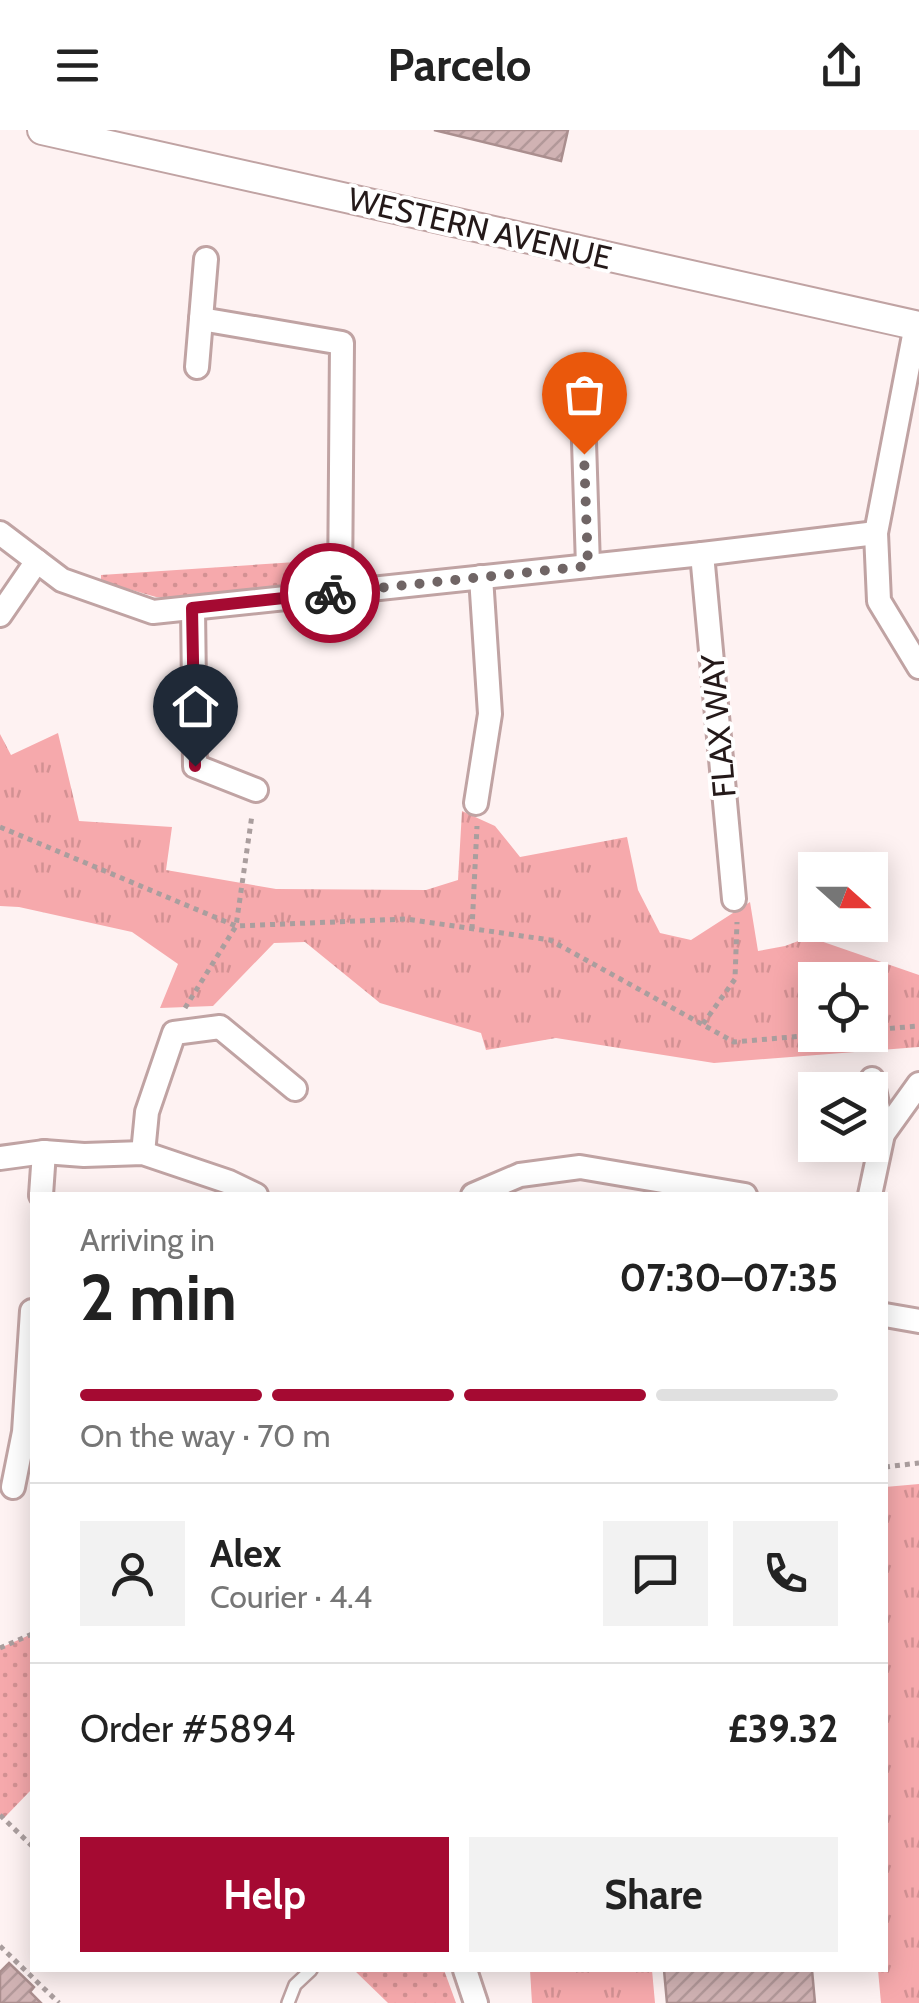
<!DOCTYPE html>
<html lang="en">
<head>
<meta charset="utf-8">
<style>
	:root { --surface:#fff; --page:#f2f2f2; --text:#222; --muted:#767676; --line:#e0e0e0; --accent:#a50a32 }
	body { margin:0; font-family:Cabin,sans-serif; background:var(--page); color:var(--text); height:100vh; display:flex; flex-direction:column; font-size:38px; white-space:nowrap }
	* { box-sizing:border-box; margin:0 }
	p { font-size:32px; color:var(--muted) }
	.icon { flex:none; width:55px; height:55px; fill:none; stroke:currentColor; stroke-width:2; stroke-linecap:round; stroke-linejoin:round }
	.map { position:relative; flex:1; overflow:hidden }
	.drawer { position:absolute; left:30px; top:1062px; width:858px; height:780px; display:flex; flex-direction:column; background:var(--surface); border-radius:0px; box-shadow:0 5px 25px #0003 }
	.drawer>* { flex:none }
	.needle { width:65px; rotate:111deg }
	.buttons { position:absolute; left:798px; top:722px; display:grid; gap:20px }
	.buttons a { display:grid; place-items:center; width:90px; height:90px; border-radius:0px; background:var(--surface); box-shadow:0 5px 25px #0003; font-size:50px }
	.pin { position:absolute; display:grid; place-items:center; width:85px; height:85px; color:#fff; margin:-102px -42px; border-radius:50% 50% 50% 0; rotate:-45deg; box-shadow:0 0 10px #0007 }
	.pin .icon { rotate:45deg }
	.courier { position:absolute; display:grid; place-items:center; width:100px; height:100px; margin:-50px; border:8px solid #a50a32; border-radius:50%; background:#fff; color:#222; box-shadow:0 2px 12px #0007 }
	.headline em { font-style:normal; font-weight:800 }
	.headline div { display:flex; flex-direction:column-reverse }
	.headline { display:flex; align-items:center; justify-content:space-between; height:170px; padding:0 50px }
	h1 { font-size:65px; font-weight:800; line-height:75px }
	.bar { display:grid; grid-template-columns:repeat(4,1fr); gap:15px 10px; align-content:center; height:120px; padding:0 50px }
	.bar i { height:12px; border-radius:8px; background:var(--line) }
	.bar .current { background:var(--accent) }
	.bar p { grid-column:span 4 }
	.line { display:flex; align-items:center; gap:25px; padding:0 50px; border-top:2px solid var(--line) }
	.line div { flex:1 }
	.round { display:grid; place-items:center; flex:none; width:105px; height:105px; border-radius:0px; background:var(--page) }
	.cta { display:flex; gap:20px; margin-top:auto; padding:20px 50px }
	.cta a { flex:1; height:115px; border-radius:0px; background:var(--accent); color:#fff; font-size:40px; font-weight:800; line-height:115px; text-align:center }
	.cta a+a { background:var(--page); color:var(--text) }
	header { display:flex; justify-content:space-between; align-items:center; height:130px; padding:0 50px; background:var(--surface); font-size:45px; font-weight:800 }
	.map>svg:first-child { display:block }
	.grass { fill:url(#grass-dots) }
	.park { fill:url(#park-tufts); fill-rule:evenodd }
	.building { fill:url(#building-hatch); stroke:#aa8e8e; stroke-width:2.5 }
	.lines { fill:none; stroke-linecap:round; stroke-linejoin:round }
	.service-casing { stroke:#c0a3a3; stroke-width:16 }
	.minor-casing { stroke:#c0a3a3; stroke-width:28 }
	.tertiary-casing { stroke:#c0a3a3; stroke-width:32 }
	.path { stroke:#aa9e9e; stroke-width:5; stroke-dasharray:5 5; stroke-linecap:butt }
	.service { stroke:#fff; stroke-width:11 }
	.minor { stroke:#fff; stroke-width:22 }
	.tertiary { stroke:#fff; stroke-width:28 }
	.done { stroke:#706565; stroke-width:10; stroke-dasharray:0 18 }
	.route { stroke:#a50a32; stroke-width:12 }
	.labels { text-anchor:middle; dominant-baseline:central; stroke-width:8; stroke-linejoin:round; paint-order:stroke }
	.street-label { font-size:32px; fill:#241919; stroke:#fff }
</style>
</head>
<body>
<header><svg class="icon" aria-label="menu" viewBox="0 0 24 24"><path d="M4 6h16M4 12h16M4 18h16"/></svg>Parcelo<svg class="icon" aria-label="share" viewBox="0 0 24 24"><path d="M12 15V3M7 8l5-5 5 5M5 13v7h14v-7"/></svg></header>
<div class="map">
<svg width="919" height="1873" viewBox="0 0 919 1873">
	<defs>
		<pattern id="grass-dots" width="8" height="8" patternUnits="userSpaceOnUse" patternTransform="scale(2.5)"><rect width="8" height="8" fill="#f6a9ac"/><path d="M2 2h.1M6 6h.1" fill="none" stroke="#d39193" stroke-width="1.8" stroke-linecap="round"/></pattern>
		<pattern id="park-tufts" width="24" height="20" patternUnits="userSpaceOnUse" patternTransform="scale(2.5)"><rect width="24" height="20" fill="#f6a9ac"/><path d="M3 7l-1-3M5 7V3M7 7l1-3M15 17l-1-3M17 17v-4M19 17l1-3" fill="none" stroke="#d39193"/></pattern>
		<pattern id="building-hatch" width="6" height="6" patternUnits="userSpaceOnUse" patternTransform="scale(2.5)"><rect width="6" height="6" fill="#d0b2b3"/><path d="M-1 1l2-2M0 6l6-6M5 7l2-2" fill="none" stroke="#b29899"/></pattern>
	</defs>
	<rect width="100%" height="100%" fill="#fef2f2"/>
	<!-- grass -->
	<g class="grass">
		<path d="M 327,430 L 299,455 L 221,469 L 156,467 L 101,451 L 101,445 Z"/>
		<path d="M 32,1504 L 32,1659 L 4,1688 L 0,1685 L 0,1518 Z"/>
		<path d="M 444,1840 L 456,1873 L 388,1873 L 355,1841 Z"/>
	</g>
	<!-- park -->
	<g class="park">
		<path d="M 58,603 L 79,691 L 172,697 L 166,740 L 276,759 L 426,760 L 458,750 L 462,681 L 495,696 L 520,727 L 627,707 L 638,760 L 660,803 L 691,810 L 750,772 L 758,821 L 785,816 L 809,807 L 919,845 L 919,917 L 714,933 L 556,908 L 486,920 L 481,903 L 380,873 L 305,812 L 274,813 L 213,876 L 160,878 L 178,834 L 132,802 L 19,777 L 0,776 L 0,604 L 11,625 ZM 815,850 L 870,850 L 870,905 L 815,905 Z"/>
		<path d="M 919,1354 L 919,1873 L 881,1873 L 878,1840 L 885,1840 L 885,1357 Z"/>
		<path d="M 530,1840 L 652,1840 L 655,1873 L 532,1873 Z"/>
	</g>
	<!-- building -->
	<g class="building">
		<path d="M 434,0 L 568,0 L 561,31 Z"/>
		<path d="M 9,1833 L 34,1857 L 30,1862 L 41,1873 L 0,1873 L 0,1842 Z"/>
		<path d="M 664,1840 L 812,1840 L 815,1873 L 667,1873 Z"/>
	</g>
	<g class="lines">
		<!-- service casing -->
		<g class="service-casing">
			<path id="service" d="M 288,1873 L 295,1855 L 311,1840"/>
		</g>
		<!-- minor casing -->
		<g class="minor-casing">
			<g id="minor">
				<path d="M 201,189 L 342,213 L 340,462"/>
				<path d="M 916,195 L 876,403 L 879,471 L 919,537"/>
				<path d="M 197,237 L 206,129"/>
				<path d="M 582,249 L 588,436"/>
				<path d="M 0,403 L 62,450 L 153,482 L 702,424 L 876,403"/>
				<path d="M 702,424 L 734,769"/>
				<path d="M 193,478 L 195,636 L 256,660"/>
				<path d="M 0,485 L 37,431"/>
				<path d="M 476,673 L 490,584 L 481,447"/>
				<path d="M 883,1004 L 919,954"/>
				<path d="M 143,1023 L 147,982 L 174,903 L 220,897 L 295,959"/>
				<path d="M 0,1028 L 44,1022 L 84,1025 L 143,1023 L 229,1052 L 256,1065"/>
				<path d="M 41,1065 L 44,1022"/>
				<path d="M 473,1065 L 520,1045 L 580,1037 L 745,1065"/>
				<path d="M 870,1065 L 883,1004 L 872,949"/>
				<path d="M 885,1185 L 919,1191"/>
				<path d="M 13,1357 L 24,1302 L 32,1181"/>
				<path d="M 465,1840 L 476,1873"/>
			</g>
		</g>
		<!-- tertiary casing -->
		<g class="tertiary-casing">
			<path id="tertiary" d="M 42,0 L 919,196"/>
		</g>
		<!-- path -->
		<g class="path">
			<path d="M 0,697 L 236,796 L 406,789 L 550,810 L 734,912 L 815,905"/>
			<path d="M 472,799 L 477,696"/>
			<path d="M 185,878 L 236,796 L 252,685"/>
			<path d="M 703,894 L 735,849 L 737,792"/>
			<path d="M 870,900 L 919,896"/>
			<path d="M 885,1337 L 919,1333"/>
			<path d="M 0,1518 L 32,1504"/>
			<path d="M 0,1685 L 32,1716"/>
			<path d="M 0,1816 L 59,1873"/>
		</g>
		<!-- service -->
		<use href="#service" class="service"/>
		<!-- minor -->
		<use href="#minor" class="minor"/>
		<!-- tertiary -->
		<use href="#tertiary" class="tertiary"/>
	</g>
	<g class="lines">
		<!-- done -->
		<path class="done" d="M 330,463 L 588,436 L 584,324"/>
		<!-- route -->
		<path class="route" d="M 195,636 L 192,478 L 330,463"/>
	</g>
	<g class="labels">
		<!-- street labels -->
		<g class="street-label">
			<text transform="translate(480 98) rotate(13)">WESTERN AVENUE</text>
			<text transform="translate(718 596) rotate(-95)">FLAX WAY</text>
		</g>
	</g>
</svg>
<div class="buttons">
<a><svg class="needle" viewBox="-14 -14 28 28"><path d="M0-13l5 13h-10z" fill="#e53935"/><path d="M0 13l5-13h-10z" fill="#767676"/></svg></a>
<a><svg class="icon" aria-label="locate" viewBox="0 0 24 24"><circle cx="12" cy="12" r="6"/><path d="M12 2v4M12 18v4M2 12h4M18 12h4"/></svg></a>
<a><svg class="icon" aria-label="layers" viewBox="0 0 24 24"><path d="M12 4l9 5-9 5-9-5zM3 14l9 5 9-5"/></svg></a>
</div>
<div class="pin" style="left:584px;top:324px;background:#ea580c"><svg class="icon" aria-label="bag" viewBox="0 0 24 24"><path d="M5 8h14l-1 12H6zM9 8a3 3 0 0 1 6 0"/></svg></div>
<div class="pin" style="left:195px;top:636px;background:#1f2937"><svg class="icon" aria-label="home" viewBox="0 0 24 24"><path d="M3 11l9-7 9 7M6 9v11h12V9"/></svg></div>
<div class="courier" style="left:330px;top:463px"><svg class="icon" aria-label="bike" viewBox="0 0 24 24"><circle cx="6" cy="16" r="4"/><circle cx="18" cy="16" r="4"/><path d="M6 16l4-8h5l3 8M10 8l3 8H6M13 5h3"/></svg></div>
<section class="drawer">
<div class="headline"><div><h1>2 min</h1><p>Arriving in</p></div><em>07:30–07:35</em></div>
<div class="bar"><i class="current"></i><i class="current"></i><i class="current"></i><i></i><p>On the way · 70 m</p></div>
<div class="line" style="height:180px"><a class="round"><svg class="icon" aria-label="person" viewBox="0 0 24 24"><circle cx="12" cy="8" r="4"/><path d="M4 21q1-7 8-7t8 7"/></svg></a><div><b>Alex</b><p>Courier · 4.4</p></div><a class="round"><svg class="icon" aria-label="chat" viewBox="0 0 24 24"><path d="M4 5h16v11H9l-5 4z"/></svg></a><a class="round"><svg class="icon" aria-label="phone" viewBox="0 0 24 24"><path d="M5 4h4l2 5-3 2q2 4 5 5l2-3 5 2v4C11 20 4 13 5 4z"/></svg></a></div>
<div class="line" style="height:130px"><div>Order #5894</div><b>£39.32</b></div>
<div class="cta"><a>Help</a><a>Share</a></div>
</section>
</div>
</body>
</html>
